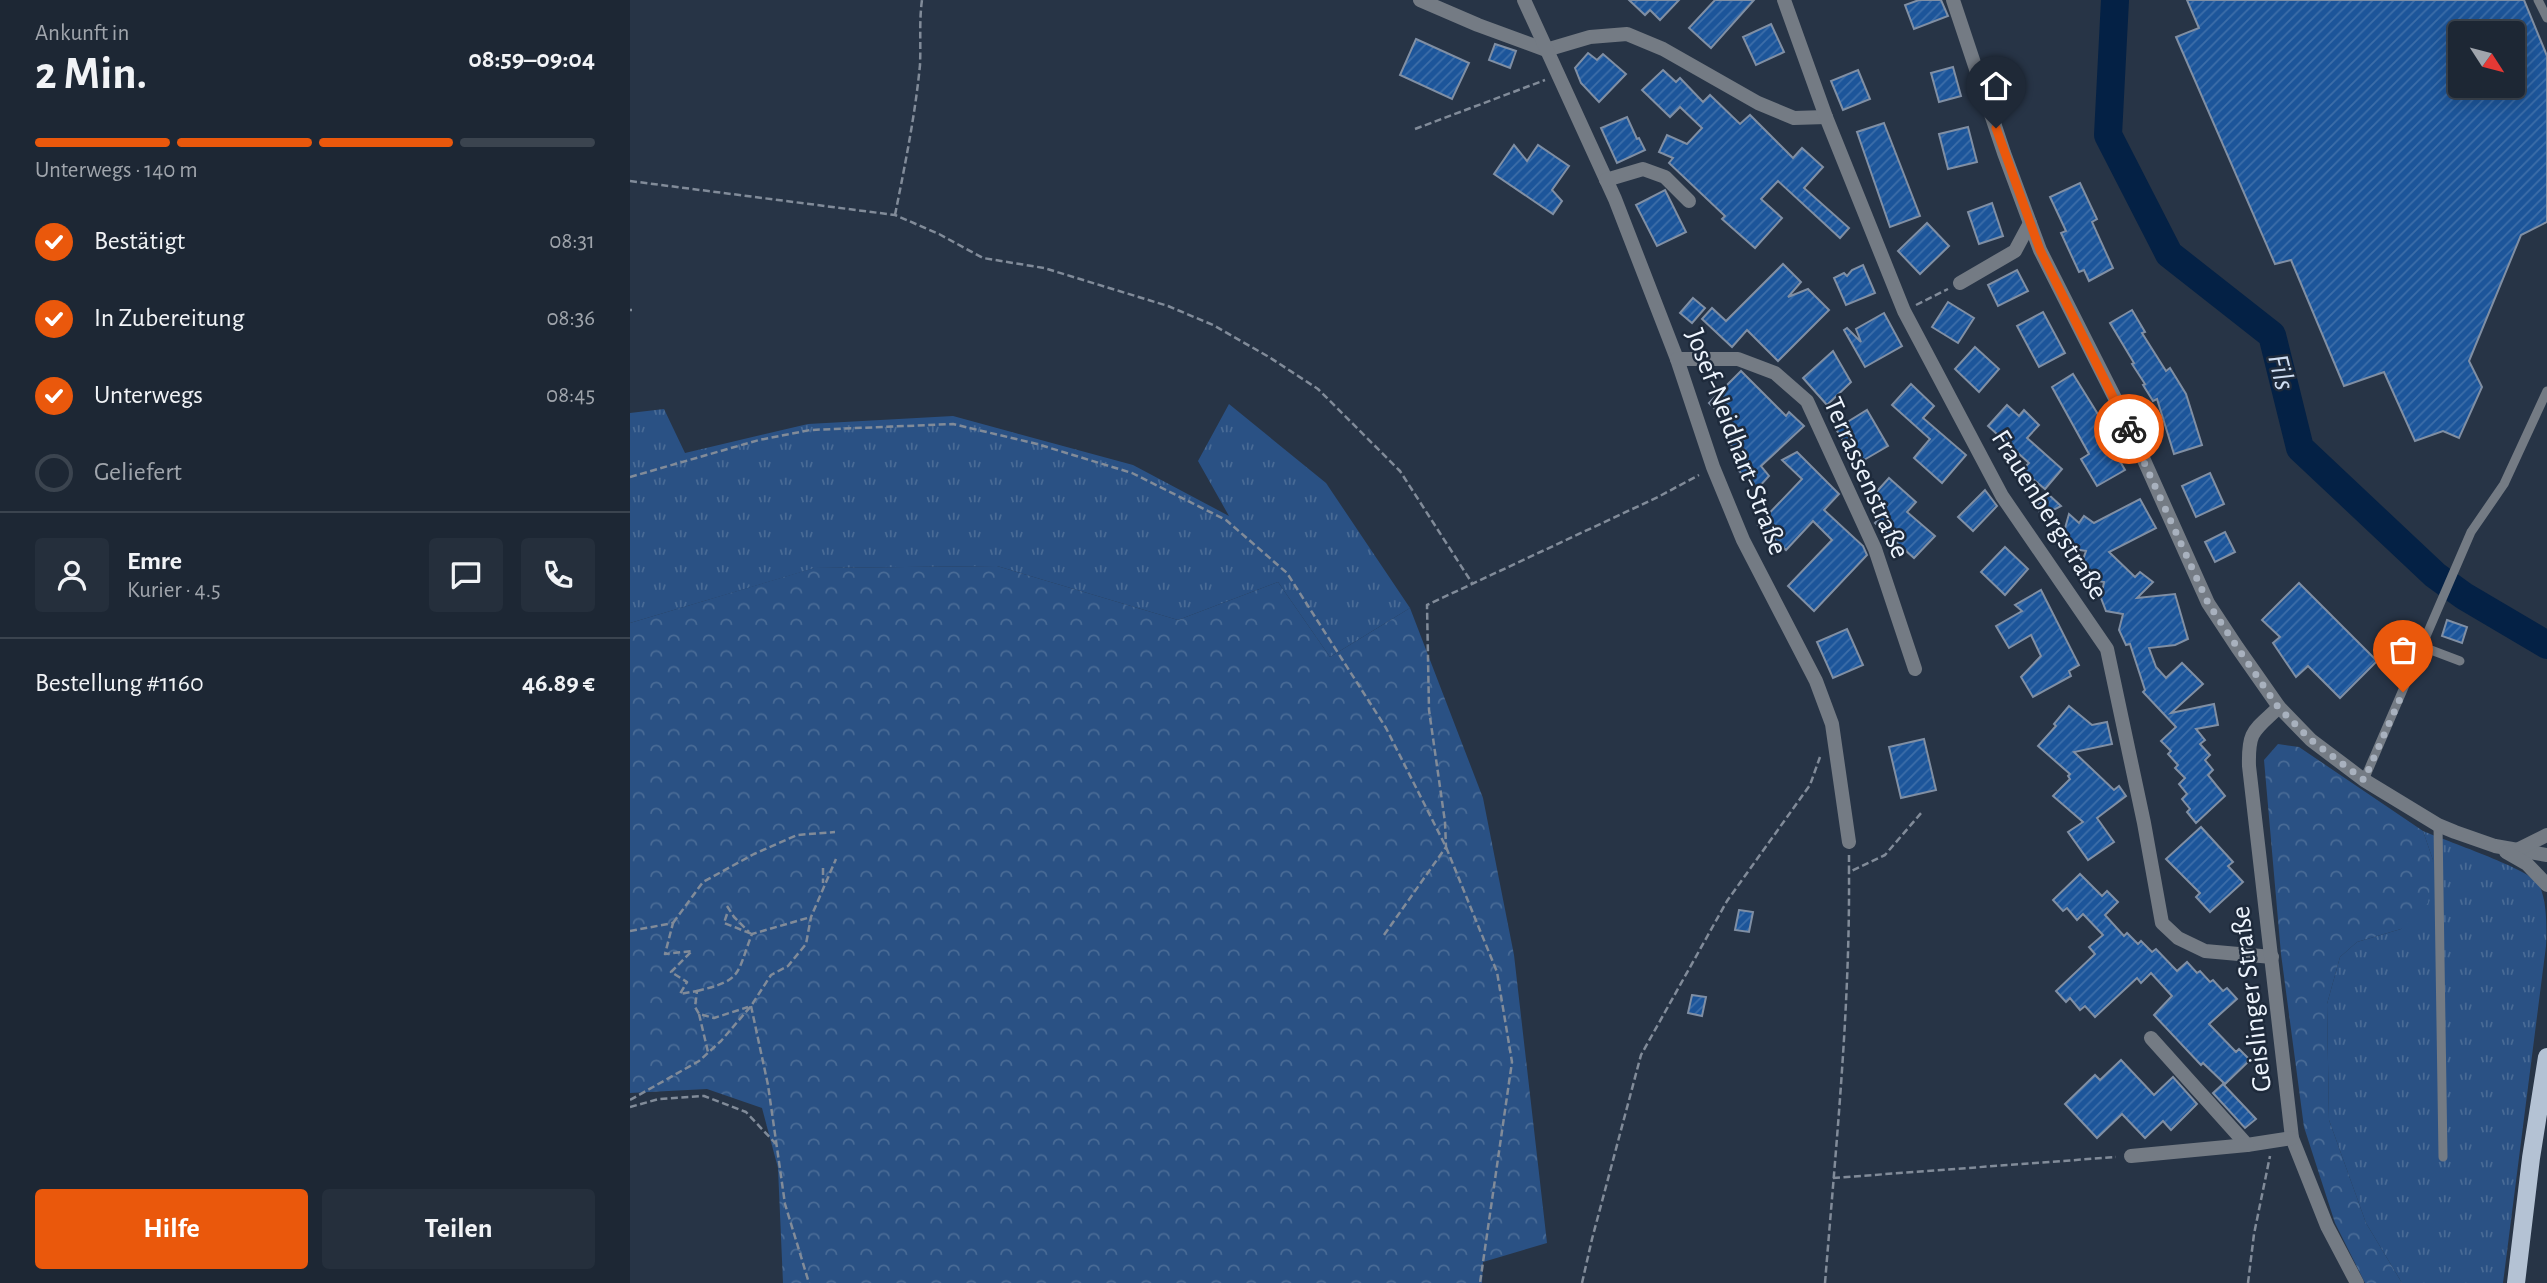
<!DOCTYPE html>
<html lang="de">
<head>
<meta charset="utf-8">
<style>
	:root { --surface:#1d2734; --page:#252f3c; --text:#f1f3f6; --muted:#a0a5ac; --line:#3b444f; --accent:#ea580c }
	body { margin:0; font-family:"Alegreya Sans",sans-serif; background:var(--page); color:var(--text); height:100vh; display:flex; flex-direction:column; font-size:26px; white-space:nowrap }
	* { box-sizing:border-box; margin:0 }
	p { font-size:23px; color:var(--muted) }
	.icon { flex:none; width:38px; height:38px; fill:none; stroke:currentColor; stroke-width:2; stroke-linecap:round; stroke-linejoin:round }
	.map { position:relative; flex:1; overflow:hidden }
	.sheet { display:flex; flex-direction:column; background:var(--surface); width:630px }
	.sheet>* { flex:none }
	.needle { width:46px; rotate:126deg }
	.buttons { position:absolute; left:1818px; top:21px; display:grid; gap:14px }
	.buttons a { display:grid; place-items:center; width:77px; height:77px; border-radius:7px; background:var(--surface); box-shadow:0 4px 18px #0003,0 0 0 2px var(--line); font-size:35px }
	.pin { position:absolute; display:grid; place-items:center; width:60px; height:60px; color:#fff; margin:-72px -30px; border-radius:50% 50% 50% 0; rotate:-45deg; box-shadow:0 0 7px #0007 }
	.pin .icon { rotate:45deg }
	.courier { position:absolute; display:grid; place-items:center; width:70px; height:70px; margin:-35px; border:5px solid #ea580c; border-radius:50%; background:#fff; color:#222; box-shadow:0 2px 9px #0007 }
	.overview em { font-style:normal; font-weight:600 }
	.overview div { display:flex; flex-direction:column-reverse }
	.overview { display:flex; align-items:center; justify-content:space-between; height:119px; padding:0 35px }
	h1 { font-size:46px; font-weight:600; line-height:52px }
	.bar { display:grid; grid-template-columns:repeat(4,1fr); gap:10px 7px; align-content:center; height:84px; padding:0 35px }
	.bar i { height:9px; border-radius:5px; background:var(--line) }
	.bar .current { background:var(--accent) }
	.bar p { grid-column:span 4 }
	.line { display:flex; align-items:center; gap:18px; padding:0 35px; border-top:2px solid var(--line) }
	.line div { flex:1 }
	.round { display:grid; place-items:center; flex:none; width:74px; height:74px; border-radius:7px; background:var(--page) }
	ol { padding:0 35px; list-style:none }
	li { display:flex; align-items:center; gap:21px; height:77px }
	li p { margin-inline-start:auto }
	li .icon { padding:7px; border-radius:50%; background:var(--accent); color:#fff; stroke-width:4 }
	li:last-child { color:var(--muted) }
	li i { width:38px; height:38px; border:4px solid var(--line); border-radius:50% }
	.primary-button { display:flex; gap:14px; margin-top:auto; padding:14px 35px }
	.primary-button a { flex:1; height:80px; border-radius:7px; background:var(--accent); color:#fff; font-size:28px; font-weight:600; line-height:80px; text-align:center }
	.primary-button a+a { background:var(--page); color:var(--text) }
	main { display:flex; flex:1; min-height:0 }
	.map>svg:first-child { display:block }
	.grass { fill:url(#grass-tufts) }
	.forest { fill:url(#forest-crowns) }
	.lines { fill:none; stroke-linecap:round; stroke-linejoin:round }
	.river { stroke:#042145; stroke-width:28 }
	.building { fill:url(#building-hatch); stroke:#808fa4; stroke-width:2; fill-rule:evenodd }
	.path { stroke:#818b99; stroke-width:2.5; stroke-dasharray:7 3.5; stroke-linecap:butt }
	.service { stroke:#747b84; stroke-width:9 }
	.minor { stroke:#747b84; stroke-width:14 }
	.primary { stroke:#b4c2d4; stroke-width:18 }
	.done { stroke:#a8b1be; stroke-width:7; stroke-dasharray:0 12.6 }
	.route { stroke:#ea580c; stroke-width:9 }
	.labels { text-anchor:middle; dominant-baseline:central; stroke-width:5; stroke-linejoin:round; paint-order:stroke }
	.street-label { font-size:28px; fill:#eef5fe; stroke:#1e2a3b }
	.water-label { font-size:30px; font-style:italic; fill:#d0dff3; stroke:#1e2a3b }
</style>
</head>
<body>
<main>
<section class="sheet">
<div class="overview"><div><h1>2 Min.</h1><p>Ankunft in</p></div><em>08:59–09:04</em></div>
<div class="bar"><i class="current"></i><i class="current"></i><i class="current"></i><i></i><p>Unterwegs · 140 m</p></div>
<ol>
<li><svg class="icon" aria-label="check" viewBox="0 0 24 24"><path d="M5 12l5 5 9-10"/></svg>Bestätigt<p>08:31</p></li>
<li><svg class="icon" aria-label="check" viewBox="0 0 24 24"><path d="M5 12l5 5 9-10"/></svg>In Zubereitung<p>08:36</p></li>
<li><svg class="icon" aria-label="check" viewBox="0 0 24 24"><path d="M5 12l5 5 9-10"/></svg>Unterwegs<p>08:45</p></li>
<li><i></i>Geliefert</li>
</ol>
<div class="line" style="height:126px"><a class="round"><svg class="icon" aria-label="person" viewBox="0 0 24 24"><circle cx="12" cy="8" r="4"/><path d="M4 21q1-7 8-7t8 7"/></svg></a><div><b>Emre</b><p>Kurier · 4.5</p></div><a class="round"><svg class="icon" aria-label="chat" viewBox="0 0 24 24"><path d="M4 5h16v11H9l-5 4z"/></svg></a><a class="round"><svg class="icon" aria-label="phone" viewBox="0 0 24 24"><path d="M5 4h4l2 5-3 2q2 4 5 5l2-3 5 2v4C11 20 4 13 5 4z"/></svg></a></div>
<div class="line" style="height:91px"><div>Bestellung #1160</div><b>46.89 €</b></div>
<div class="primary-button"><a>Hilfe</a><a>Teilen</a></div>
</section>
<div class="map">
<svg width="1917" height="1283" viewBox="0 0 1917 1283">
	<defs>
		<pattern id="grass-tufts" width="24" height="20" patternUnits="userSpaceOnUse" patternTransform="scale(1.75)"><rect width="24" height="20" fill="#2a5184"/><path d="M3 7l-1-3M5 7V3M7 7l1-3M15 17l-1-3M17 17v-4M19 17l1-3" fill="none" stroke="#496b96"/></pattern>
		<pattern id="forest-crowns" width="20" height="18" patternUnits="userSpaceOnUse" patternTransform="scale(1.75)"><rect width="20" height="18" fill="#2a5184"/><path d="M2 6a3 3 0 1 1 6 0M12 15a3 3 0 1 1 6 0" fill="none" stroke="#496b96"/></pattern>
		<pattern id="building-hatch" width="6" height="6" patternUnits="userSpaceOnUse" patternTransform="scale(1.75)"><rect width="6" height="6" fill="#1c559a"/><path d="M-1 1l2-2M0 6l6-6M5 7l2-2" fill="none" stroke="#3d6ea9"/></pattern>
	</defs>
	<rect width="100%" height="100%" fill="#273446"/>
	<!-- grass -->
	<g class="grass">
		<path d="M 599,404 L 696,483 L 780,608 L 700,657 L 648,582 L 548,620 L 367,566 L 185,568 L 0,623 L 0,413 L 34,409 L 55,453 L 178,424 L 323,416 L 503,465 L 599,516 L 568,461 Z"/>
		<path d="M 1793,831 C 1816,841 1894,867 1908,883 C 1917,898 1917,927 1916,946 L 1873,1283 L 1772,1283 L 1736,1223 L 1699,1120 L 1697,1004 L 1710,957 L 1727,942 L 1771,929 L 1803,860 Z"/>
	</g>
	<!-- forest -->
	<g class="forest">
		<path d="M 367,566 L 548,620 L 648,582 L 700,657 L 780,608 L 853,798 L 884,955 L 917,1243 L 853,1262 L 852,1283 L 153,1283 L 148,1168 L 132,1108 L 77,1089 L 0,1093 L 0,623 L 184,568 Z"/>
		<path d="M 1648,744 L 1669,747 L 1793,831 L 1803,860 L 1798,903 L 1771,929 L 1727,942 L 1710,957 L 1697,1004 L 1699,1120 L 1736,1223 L 1772,1283 L 1735,1283 L 1705,1223 L 1674,1127 L 1651,954 L 1634,760 Z"/>
	</g>
	<g class="lines">
		<!-- river -->
		<path class="river" d="M 1485,0 L 1478,135 L 1539,254 L 1642,335 L 1670,448 L 1805,575 L 1834,596 L 1917,645"/>
	</g>
	<!-- building -->
	<g class="building">
		<path d="M 999,0 L 1049,0 L 1030,20 L 1020,10 L 1015,15 Z"/>
		<path d="M 1085,0 L 1124,0 L 1081,48 L 1059,28 Z"/>
		<path d="M 1289,0 L 1311,0 L 1318,16 L 1284,29 L 1275,5 Z"/>
		<path d="M 1557,0 L 1894,0 L 1917,56 L 1917,222 L 1891,235 L 1839,361 L 1852,387 L 1829,438 L 1813,431 L 1785,441 L 1754,372 L 1714,386 L 1661,260 L 1645,264 L 1546,37 L 1569,28 ZM 1830,33 L 1883,33 L 1883,86 L 1830,86 Z"/>
		<path d="M 1141,24 L 1154,52 L 1126,65 L 1113,37 Z"/>
		<path d="M 786,39 L 839,63 L 822,99 L 770,75 Z"/>
		<path d="M 865,44 L 886,51 L 880,68 L 859,60 Z"/>
		<path d="M 958,53 L 967,60 L 973,54 L 996,74 L 969,102 L 951,83 L 945,68 Z"/>
		<path d="M 1323,67 L 1331,96 L 1309,102 L 1301,73 Z"/>
		<path d="M 1033,70 L 1046,82 L 1050,78 L 1073,102 L 1080,95 L 1110,124 L 1120,115 L 1163,158 L 1172,148 L 1193,167 L 1174,188 L 1219,228 L 1210,238 L 1148,181 L 1131,199 L 1152,218 L 1125,248 L 1092,219 L 1095,216 L 1039,163 L 1043,158 L 1029,152 L 1037,135 L 1057,144 L 1072,128 L 1050,107 L 1040,117 L 1012,90 Z"/>
		<path d="M 1228,70 L 1240,99 L 1213,110 L 1201,81 Z"/>
		<path d="M 997,117 L 1007,139 L 1009,138 L 1015,150 L 987,163 L 971,128 Z"/>
		<path d="M 1254,123 L 1290,216 L 1260,227 L 1227,132 Z"/>
		<path d="M 1338,127 L 1347,162 L 1318,169 L 1309,134 Z"/>
		<path d="M 884,145 L 897,161 L 908,145 L 939,166 L 922,190 L 932,201 L 923,214 L 864,174 Z"/>
		<path d="M 1450,183 L 1467,219 L 1462,222 L 1483,268 L 1459,281 L 1454,270 L 1449,272 L 1431,233 L 1436,231 L 1420,197 Z"/>
		<path d="M 1035,190 L 1056,232 L 1027,246 L 1006,205 Z"/>
		<path d="M 1362,203 L 1373,236 L 1349,244 L 1338,212 Z"/>
		<path d="M 1297,223 L 1319,246 L 1290,274 L 1268,251 Z"/>
		<path d="M 1153,264 L 1171,282 L 1158,297 L 1178,289 L 1199,310 L 1148,361 L 1117,330 L 1102,347 L 1072,319 L 1082,308 L 1096,321 Z"/>
		<path d="M 1233,265 L 1245,293 L 1216,305 L 1204,278 L 1214,273 L 1217,276 L 1222,270 Z"/>
		<path d="M 1387,270 L 1398,291 L 1368,306 L 1358,285 Z"/>
		<path d="M 1063,298 L 1075,308 L 1062,323 L 1050,313 Z"/>
		<path d="M 1318,302 L 1344,318 L 1328,343 L 1302,327 Z"/>
		<path d="M 1502,310 L 1515,332 L 1512,333 L 1536,371 L 1540,368 L 1556,394 L 1572,445 L 1544,454 L 1527,399 L 1523,401 L 1513,385 L 1515,384 L 1502,364 L 1504,363 L 1480,323 Z"/>
		<path d="M 1413,312 L 1435,353 L 1409,367 L 1387,326 Z"/>
		<path d="M 1254,313 L 1272,346 L 1235,367 L 1214,330 L 1217,328 L 1231,342 L 1226,329 Z"/>
		<path d="M 1345,347 L 1369,369 L 1349,392 L 1325,369 Z"/>
		<path d="M 1203,351 L 1221,382 L 1197,405 L 1173,378 Z"/>
		<path d="M 1111,371 L 1156,416 L 1159,412 L 1174,426 L 1131,466 L 1139,476 L 1127,489 L 1106,468 L 1114,459 L 1097,441 L 1107,431 L 1079,403 Z"/>
		<path d="M 1443,374 L 1474,424 L 1470,427 L 1495,470 L 1467,486 L 1451,459 L 1459,454 L 1422,387 Z"/>
		<path d="M 1281,384 L 1304,406 L 1293,418 L 1336,455 L 1312,483 L 1284,458 L 1300,439 L 1262,405 Z"/>
		<path d="M 1377,405 L 1389,416 L 1394,410 L 1409,425 L 1397,438 L 1432,469 L 1415,489 L 1392,470 L 1399,463 L 1358,426 Z"/>
		<path d="M 1237,410 L 1258,446 L 1227,464 L 1206,429 Z"/>
		<path d="M 1167,452 L 1209,494 L 1194,510 L 1233,546 L 1237,555 L 1184,611 L 1158,586 L 1202,540 L 1183,521 L 1156,550 L 1128,525 L 1172,479 L 1152,460 Z"/>
		<path d="M 1580,473 L 1594,504 L 1566,517 L 1552,486 Z"/>
		<path d="M 1259,478 L 1286,502 L 1277,512 L 1305,536 L 1284,558 L 1245,523 L 1255,512 L 1240,499 Z"/>
		<path d="M 1355,490 L 1367,506 L 1343,531 L 1328,517 Z"/>
		<path d="M 1418,494 L 1431,506 L 1412,516 L 1406,506 Z"/>
		<path d="M 1510,499 L 1526,528 L 1479,552 L 1505,577 L 1510,572 L 1523,582 L 1507,598 L 1545,594 L 1558,639 L 1545,645 L 1519,648 L 1526,667 L 1536,678 L 1552,663 L 1573,684 L 1541,713 L 1584,704 L 1588,725 L 1566,729 L 1575,740 L 1570,744 L 1580,755 L 1575,760 L 1583,770 L 1578,775 L 1595,796 L 1566,823 L 1557,812 L 1560,809 L 1552,799 L 1557,794 L 1549,784 L 1555,778 L 1545,768 L 1548,765 L 1538,754 L 1541,751 L 1531,741 L 1546,727 L 1513,692 L 1515,690 L 1500,644 L 1496,645 L 1489,630 L 1493,614 L 1476,611 L 1471,598 L 1474,582 L 1456,579 L 1458,574 L 1451,565 L 1456,551 L 1439,548 L 1440,543 L 1432,539 L 1439,514 L 1449,523 L 1454,516 L 1464,523 Z"/>
		<path d="M 1595,532 L 1605,552 L 1585,562 L 1575,542 Z"/>
		<path d="M 1375,547 L 1398,569 L 1375,595 L 1351,572 Z"/>
		<path d="M 1669,583 L 1747,661 L 1710,698 L 1678,666 L 1666,677 L 1643,643 L 1650,637 L 1632,620 Z"/>
		<path d="M 1411,590 L 1449,665 L 1439,671 L 1441,676 L 1403,697 L 1391,677 L 1411,656 L 1401,635 L 1379,648 L 1366,626 L 1392,611 L 1385,605 Z"/>
		<path d="M 1817,620 L 1837,627 L 1832,643 L 1812,636 Z"/>
		<path d="M 1217,629 L 1233,665 L 1203,678 L 1187,642 Z"/>
		<path d="M 1439,706 L 1462,725 L 1477,722 L 1482,744 L 1444,752 L 1484,790 L 1489,786 L 1496,796 L 1467,818 L 1484,842 L 1458,860 L 1438,832 L 1453,822 L 1423,796 L 1440,779 L 1438,776 L 1440,774 L 1408,746 L 1426,726 L 1424,724 Z"/>
		<path d="M 1294,739 L 1306,790 L 1271,798 L 1259,747 Z"/>
		<path d="M 1571,827 L 1603,862 L 1598,866 L 1613,882 L 1580,912 L 1566,897 L 1570,893 L 1536,859 Z"/>
		<path d="M 1450,874 L 1472,896 L 1477,891 L 1488,902 L 1475,915 L 1494,936 L 1497,933 L 1508,944 L 1511,941 L 1522,952 L 1526,949 L 1547,971 L 1557,962 L 1567,973 L 1570,971 L 1580,982 L 1583,980 L 1593,991 L 1597,988 L 1607,999 L 1579,1024 L 1606,1052 L 1609,1049 L 1620,1060 L 1595,1084 L 1573,1063 L 1571,1065 L 1524,1015 L 1542,996 L 1521,973 L 1511,983 L 1507,978 L 1465,1017 L 1455,1006 L 1450,1010 L 1440,998 L 1436,1002 L 1426,991 L 1465,954 L 1459,947 L 1473,935 L 1453,914 L 1447,920 L 1437,908 L 1433,911 L 1423,900 Z"/>
		<path d="M 1109,910 L 1123,912 L 1119,932 L 1105,930 Z"/>
		<path d="M 1062,995 L 1076,997 L 1072,1016 L 1058,1013 Z"/>
		<path d="M 1491,1060 L 1524,1095 L 1543,1077 L 1567,1104 L 1541,1130 L 1533,1121 L 1515,1138 L 1492,1114 L 1467,1138 L 1435,1104 L 1465,1075 L 1470,1080 Z"/>
		<path d="M 1593,1084 L 1626,1119 L 1615,1128 L 1583,1093 Z"/>
	</g>
	<g class="lines">
		<!-- path -->
		<g class="path">
			<path d="M 785,129 L 915,80"/>
			<path d="M 0,181 L 265,215 L 309,234 L 353,258 L 414,268 L 538,306 L 583,325 L 639,357 L 688,389 L 770,471 L 842,583"/>
			<path d="M 265,215 C 275,165 285,116 290,65 C 291,43 289,22 292,0"/>
			<path d="M 1286,305 L 1318,289"/>
			<path d="M 0,310 L 2,310"/>
			<path d="M 0,477 L 129,440 L 180,430 L 323,424 L 407,444 L 502,473 L 596,520 L 657,573 L 756,728 L 816,847 L 867,972 L 882,1062 L 850,1283"/>
			<path d="M 1219,855 L 1219,872 L 1255,855 L 1292,812"/>
			<path d="M 193,868 L 193,883"/>
			<path d="M 97,906 L 104,917 L 119,932"/>
			<path d="M 97,914 L 94,923 L 122,934"/>
			<path d="M 43,923 L 73,882 L 124,854 L 167,835 L 205,832"/>
			<path d="M 0,931 L 43,923 L 35,954 L 62,951 L 41,972 L 57,982 L 50,994 L 67,991 L 65,1007 L 69,1014 L 84,1018 L 118,1007"/>
			<path d="M 754,935 L 816,847 L 815,822 L 799,710 L 797,605 L 1028,497 L 1069,475"/>
			<path d="M 67,991 C 113,980 106,975 122,934 L 181,917"/>
			<path d="M 121,1006 L 138,1085 L 155,1204 L 179,1283"/>
			<path d="M 69,1014 L 78,1052"/>
			<path d="M 0,1100 L 69,1061 L 91,1041 L 121,1006 L 141,975 L 158,966 L 176,944 L 181,917 L 206,859"/>
			<path d="M 0,1107 L 29,1099 L 74,1096 L 116,1112 L 146,1144"/>
			<path d="M 1203,1178 L 1486,1157"/>
			<path d="M 952,1283 L 962,1239 L 1011,1055 L 1097,901 L 1180,785 L 1190,757"/>
			<path d="M 1195,1283 C 1206,1146 1220,1009 1219,872"/>
			<path d="M 1618,1283 L 1624,1234 L 1640,1156"/>
		</g>
		<!-- service -->
		<g class="service">
			<path d="M 1908,0 L 1917,18"/>
			<path d="M 1793,647 L 1830,661"/>
			<path d="M 1734,780 L 1841,532 L 1874,484 L 1917,391"/>
			<path d="M 1808,825 L 1813,1157"/>
		</g>
		<!-- minor -->
		<g class="minor">
			<path d="M 790,0 L 848,25 L 916,50 L 960,37 L 997,34 L 1033,49 L 1128,103 L 1164,118 L 1196,117"/>
			<path d="M 894,0 L 985,199 L 1047,359 L 1083,467 L 1113,540 L 1186,681 L 1202,724 L 1219,842"/>
			<path d="M 1154,0 L 1196,117 L 1274,311 L 1372,496 L 1477,649 L 1514,823 L 1532,923 L 1548,938 L 1575,951 L 1642,957"/>
			<path d="M 1323,0 L 1374,153 L 1410,250 L 1496,420 L 1578,603 L 1607,647 L 1649,707 L 1681,740 L 1734,780 L 1808,825 L 1825,832 L 1865,846 L 1917,855"/>
			<path d="M 976,180 L 1013,169 L 1035,177 L 1059,201"/>
			<path d="M 1330,283 L 1385,251 L 1400,223"/>
			<path d="M 1047,359 L 1108,359 L 1145,373 L 1177,401 L 1245,549 L 1285,669"/>
			<path d="M 1649,707 C 1624,731 1618,730 1619,766 L 1662,1138 L 1697,1226 L 1727,1283"/>
			<path d="M 1887,850 L 1917,835"/>
			<path d="M 1876,852 L 1897,864 L 1917,885"/>
			<path d="M 1521,1038 L 1617,1145 L 1662,1138"/>
			<path d="M 1501,1156 L 1617,1145"/>
		</g>
		<!-- primary -->
		<path class="primary" d="M 1886,1283 L 1901,1158 L 1917,1057"/>
	</g>
	<g class="lines">
		<!-- done -->
		<path class="done" d="M 1499,429 L 1578,603 L 1607,647 L 1648,707 L 1681,740 L 1734,780 L 1773,692"/>
		<!-- route -->
		<path class="route" d="M 1366,128 L 1410,250 L 1499,429"/>
	</g>
	<g class="labels">
		<!-- street labels -->
		<g class="street-label">
			<text transform="translate(1106 442) rotate(69)">Josef-Neidhart-Straße</text>
			<text transform="translate(1236 478) rotate(66)">Terrassenstraße</text>
			<text transform="translate(1419 515) rotate(58)">Frauenbergstraße</text>
			<text transform="translate(1622 999) rotate(-97)">Geislinger Straße</text>
		</g>
		<!-- water labels -->
		<g class="water-label">
			<text transform="translate(1651 372) rotate(76)">Fils</text>
		</g>
	</g>
</svg>
<div class="buttons">
<a><svg class="needle" viewBox="-14 -14 28 28"><path d="M0-13l5 13h-10z" fill="#e53935"/><path d="M0 13l5-13h-10z" fill="#a0a5ac"/></svg></a>
</div>
<div class="pin" style="left:1773px;top:692px;background:#ea580c"><svg class="icon" aria-label="bag" viewBox="0 0 24 24"><path d="M5 8h14l-1 12H6zM9 8a3 3 0 0 1 6 0"/></svg></div>
<div class="pin" style="left:1366px;top:128px;background:#1f2937"><svg class="icon" aria-label="home" viewBox="0 0 24 24"><path d="M3 11l9-7 9 7M6 9v11h12V9"/></svg></div>
<div class="courier" style="left:1499px;top:429px"><svg class="icon" aria-label="bike" viewBox="0 0 24 24"><circle cx="6" cy="16" r="4"/><circle cx="18" cy="16" r="4"/><path d="M6 16l4-8h5l3 8M10 8l3 8H6M13 5h3"/></svg></div>
</div>
</main>
</body>
</html>
